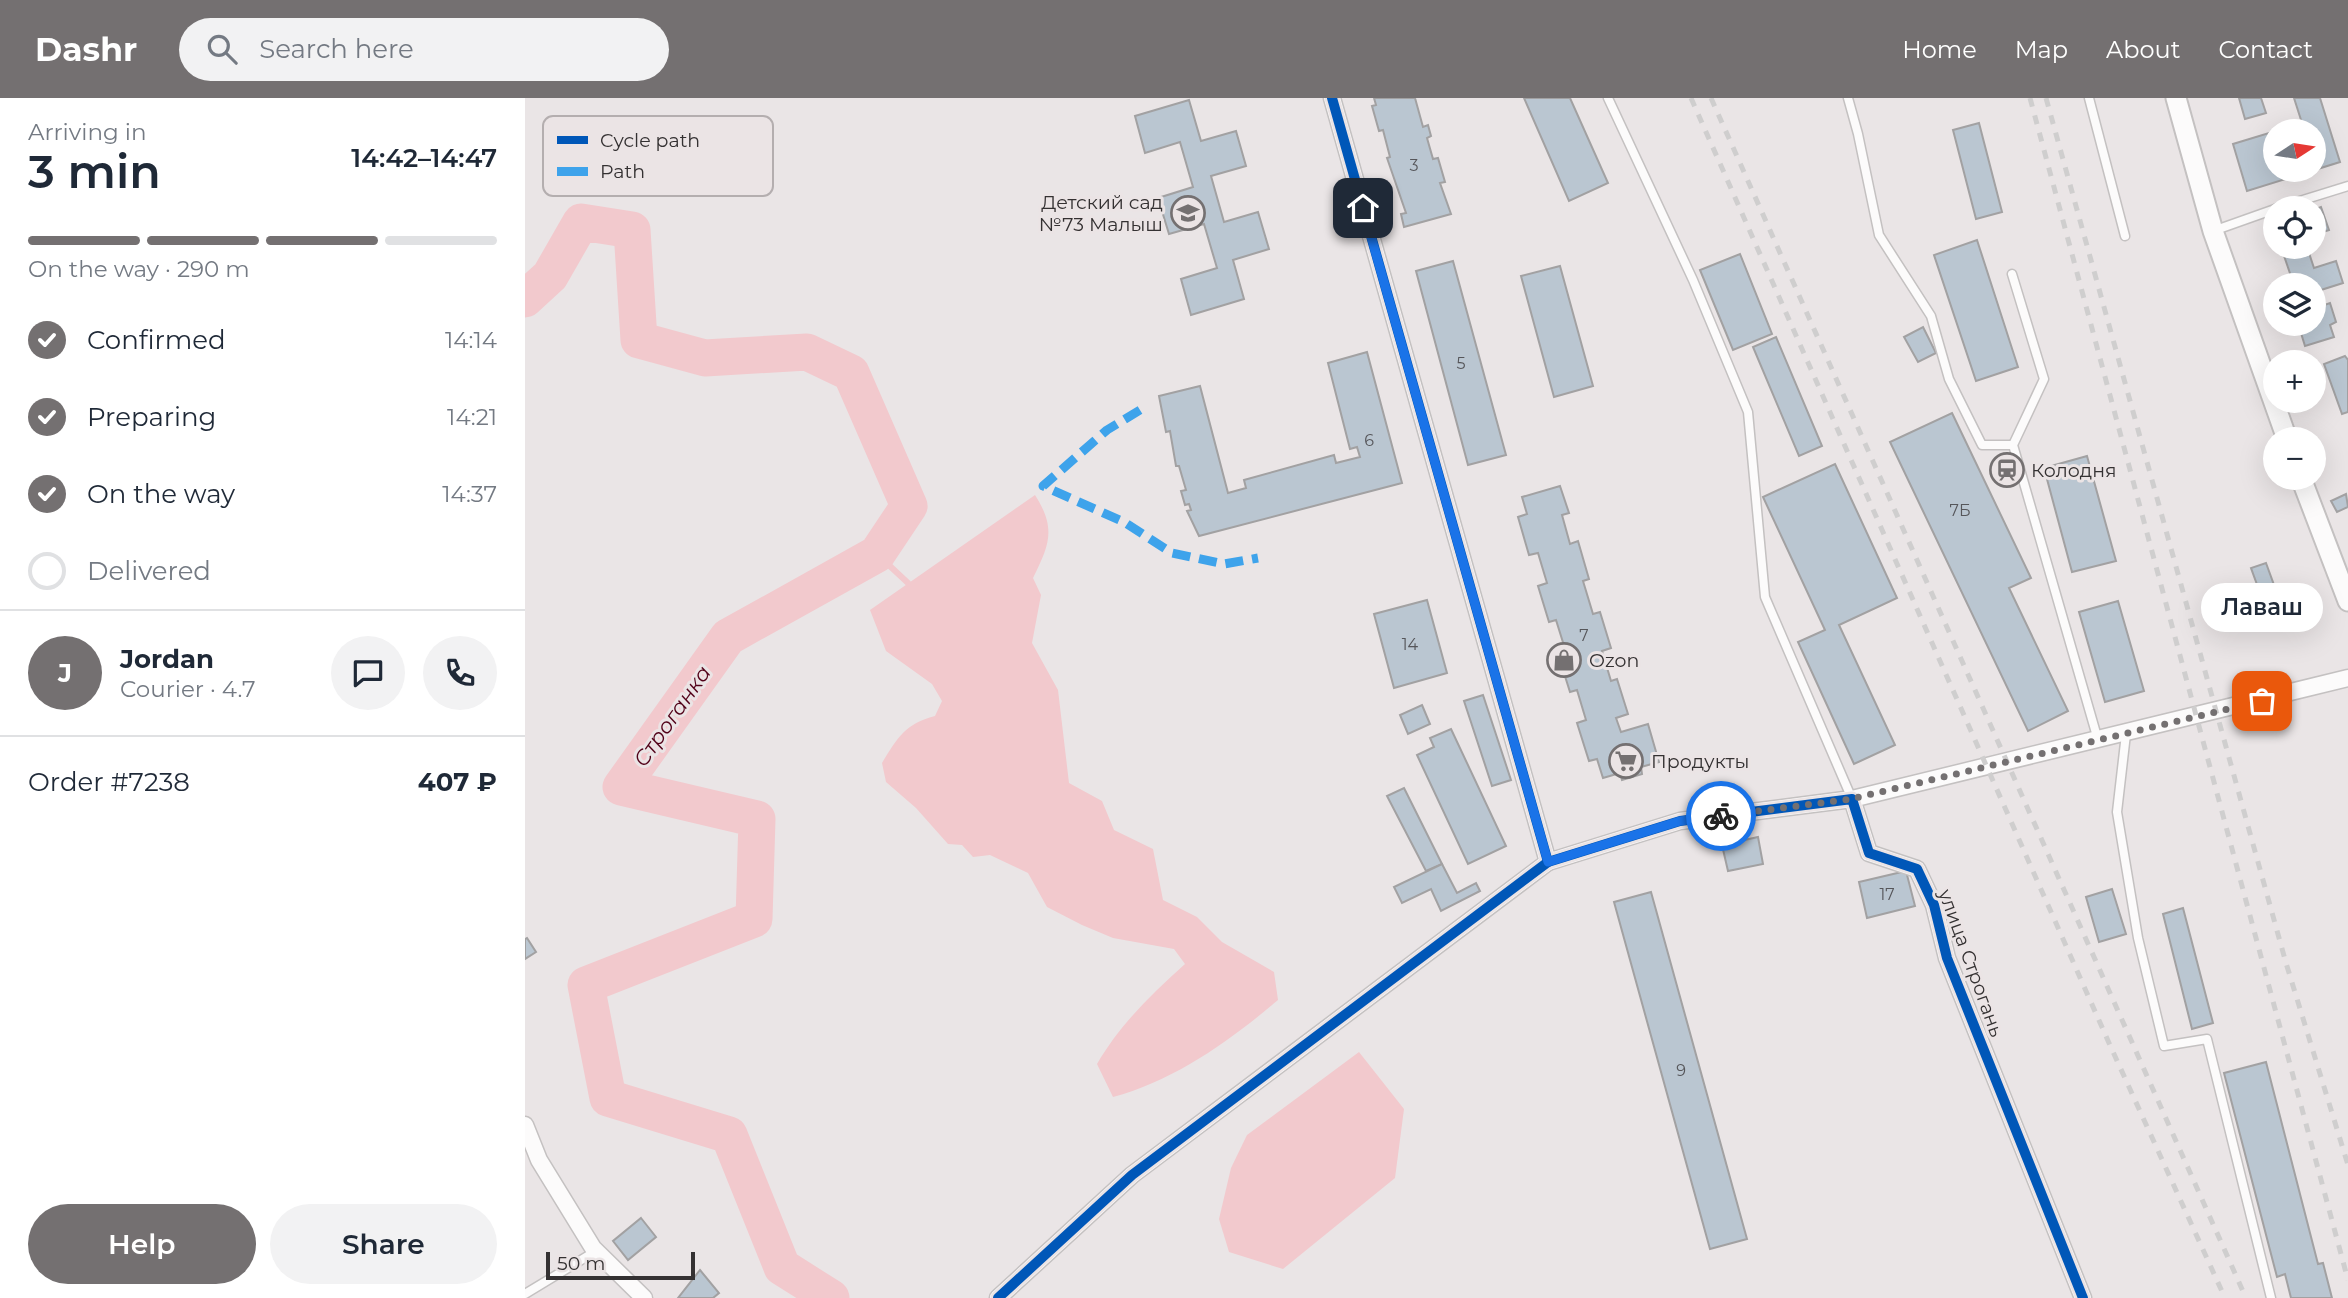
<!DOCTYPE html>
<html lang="en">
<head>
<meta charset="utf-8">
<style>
	:root { --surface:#fff; --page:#f2f2f3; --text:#1f2937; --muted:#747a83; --line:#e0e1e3; --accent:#747071 }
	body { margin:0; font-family:Montserrat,sans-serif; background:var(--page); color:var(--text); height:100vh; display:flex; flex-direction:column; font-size:26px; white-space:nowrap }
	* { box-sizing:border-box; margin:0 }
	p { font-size:23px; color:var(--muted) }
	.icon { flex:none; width:38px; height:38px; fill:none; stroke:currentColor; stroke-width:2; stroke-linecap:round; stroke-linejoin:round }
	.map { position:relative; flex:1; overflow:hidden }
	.side { display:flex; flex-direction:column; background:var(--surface); width:525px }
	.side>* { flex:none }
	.needle { width:46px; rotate:78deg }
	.buttons { position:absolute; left:1738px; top:21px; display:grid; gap:14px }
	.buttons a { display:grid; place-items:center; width:63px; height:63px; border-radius:50%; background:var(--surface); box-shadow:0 7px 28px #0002; font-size:35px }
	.scale { position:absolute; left:21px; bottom:18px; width:149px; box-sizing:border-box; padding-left:7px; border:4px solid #343132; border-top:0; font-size:19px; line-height:24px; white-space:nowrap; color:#343132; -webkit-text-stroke:5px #ebe4e5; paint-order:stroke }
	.pin { position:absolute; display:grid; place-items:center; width:60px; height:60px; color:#fff; margin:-30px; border-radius:14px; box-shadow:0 4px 10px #0006 }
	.courier { position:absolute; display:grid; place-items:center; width:70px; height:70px; margin:-35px; border:5px solid #1a73e8; border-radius:50%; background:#fff; color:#222; box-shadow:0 2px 9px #0007 }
	.bubble { position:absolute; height:49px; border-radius:24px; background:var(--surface); box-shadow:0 7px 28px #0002; font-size:23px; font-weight:600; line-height:49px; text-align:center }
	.head em { font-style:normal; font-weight:600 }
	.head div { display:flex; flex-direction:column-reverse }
	.head { display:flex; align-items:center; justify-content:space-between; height:119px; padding:0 28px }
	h1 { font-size:46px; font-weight:600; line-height:52px }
	.bar { display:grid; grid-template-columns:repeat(4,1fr); gap:10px 7px; align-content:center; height:84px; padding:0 28px }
	.bar i { height:9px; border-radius:5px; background:var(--line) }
	.bar .selected { background:var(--accent) }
	.bar p { grid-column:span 4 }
	.line { display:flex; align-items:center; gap:18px; padding:0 28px; border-top:2px solid var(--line) }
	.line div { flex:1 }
	.round { display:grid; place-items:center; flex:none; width:74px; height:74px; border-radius:37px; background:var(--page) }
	ol { padding:0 28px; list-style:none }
	li { display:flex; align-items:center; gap:21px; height:77px }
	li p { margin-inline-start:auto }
	li .icon { padding:7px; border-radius:50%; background:var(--accent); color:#fff; stroke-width:4 }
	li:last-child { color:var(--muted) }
	li i { width:38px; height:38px; border:4px solid var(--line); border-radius:50% }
	.primary-button { display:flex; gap:14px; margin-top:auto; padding:14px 28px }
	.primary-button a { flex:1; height:80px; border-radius:42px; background:var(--accent); color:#fff; font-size:28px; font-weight:600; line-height:80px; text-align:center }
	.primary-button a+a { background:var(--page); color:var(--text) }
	header { display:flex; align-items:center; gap:42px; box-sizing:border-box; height:98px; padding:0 35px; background:var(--accent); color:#fff }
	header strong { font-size:33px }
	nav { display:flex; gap:38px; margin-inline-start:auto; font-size:24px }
	.search { width:490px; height:63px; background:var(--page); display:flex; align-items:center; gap:18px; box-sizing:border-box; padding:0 24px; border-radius:38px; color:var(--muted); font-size:26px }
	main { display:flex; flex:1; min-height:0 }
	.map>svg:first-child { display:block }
	.water { fill:#f2c9cd }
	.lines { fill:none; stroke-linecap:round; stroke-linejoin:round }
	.stream { stroke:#f2c9cd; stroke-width:6 }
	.river { stroke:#f2c9cd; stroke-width:37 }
	.building { fill:#bac6d1; stroke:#a2a1a2; stroke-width:2; fill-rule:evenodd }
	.service-casing { stroke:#c4c1c1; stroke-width:11 }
	.minor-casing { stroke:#c4c1c1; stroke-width:19 }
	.tertiary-casing { stroke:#c4c1c1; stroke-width:23 }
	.service { stroke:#fcfbfb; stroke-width:8 }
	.minor { stroke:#fcfbfb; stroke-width:16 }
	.tertiary { stroke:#fcfbfb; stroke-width:19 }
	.rail { stroke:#cfcece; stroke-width:5; stroke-dasharray:9 9; stroke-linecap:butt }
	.quiet { stroke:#3ea3eb; stroke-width:9; stroke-dasharray:18 9; stroke-linecap:butt }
	.cycleway-casing { stroke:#ebe4e5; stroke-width:15 }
	.cycleway { stroke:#0057b8; stroke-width:10 }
	.done { stroke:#747071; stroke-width:7; stroke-dasharray:0 12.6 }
	.route { stroke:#1a73e8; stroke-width:9 }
	.labels { text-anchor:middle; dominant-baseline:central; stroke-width:6; stroke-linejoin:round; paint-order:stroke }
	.number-label { font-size:16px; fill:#56565a }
	.poi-label { font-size:19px; fill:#343132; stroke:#ebe4e5; text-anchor:start }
	.street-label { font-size:19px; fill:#343132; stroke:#ebe4e5 }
	.water-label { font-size:21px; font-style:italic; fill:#520219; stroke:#ebe4e5 }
	.key { fill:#ebe4e5; stroke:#b4aeaf; stroke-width:2 }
	.key-label { font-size:19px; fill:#343132 }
</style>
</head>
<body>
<header>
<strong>Dashr</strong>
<div class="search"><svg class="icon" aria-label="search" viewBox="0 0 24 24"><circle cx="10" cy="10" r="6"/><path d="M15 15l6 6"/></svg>Search here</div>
<nav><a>Home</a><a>Map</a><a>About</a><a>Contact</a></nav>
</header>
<main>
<section class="side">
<div class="head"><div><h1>3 min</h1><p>Arriving in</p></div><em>14:42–14:47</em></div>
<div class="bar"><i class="selected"></i><i class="selected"></i><i class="selected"></i><i></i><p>On the way · 290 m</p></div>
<ol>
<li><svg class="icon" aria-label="check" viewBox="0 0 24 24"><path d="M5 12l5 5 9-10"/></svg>Confirmed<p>14:14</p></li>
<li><svg class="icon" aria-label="check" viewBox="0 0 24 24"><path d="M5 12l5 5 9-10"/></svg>Preparing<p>14:21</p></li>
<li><svg class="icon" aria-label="check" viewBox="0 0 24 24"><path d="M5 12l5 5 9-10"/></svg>On the way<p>14:37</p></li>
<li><i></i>Delivered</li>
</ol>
<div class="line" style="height:126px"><b class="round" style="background:var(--accent);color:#fff">J</b><div><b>Jordan</b><p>Courier · 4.7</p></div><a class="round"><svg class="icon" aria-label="chat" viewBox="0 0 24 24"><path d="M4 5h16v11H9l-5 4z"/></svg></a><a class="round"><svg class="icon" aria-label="phone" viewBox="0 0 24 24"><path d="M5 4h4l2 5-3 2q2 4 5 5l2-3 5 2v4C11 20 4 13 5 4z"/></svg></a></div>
<div class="line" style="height:91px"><div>Order #7238</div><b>407 ₽</b></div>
<div class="primary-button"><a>Help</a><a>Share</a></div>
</section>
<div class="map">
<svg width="1823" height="1200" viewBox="0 0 1823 1200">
	<rect width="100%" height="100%" fill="#eae5e6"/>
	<!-- water -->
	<g class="water">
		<path d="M 510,397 C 531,430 525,446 508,480 L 516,497 L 507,545 L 533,592 L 544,685 L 577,703 L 589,732 L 628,751 L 638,802 L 672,819 L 697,844 L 749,874 L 753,902 C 706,942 649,983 588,999 L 572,966 C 596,925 626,897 660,866 L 649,851 L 588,840 L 557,827 L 522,809 L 503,775 L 465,757 L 448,759 L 437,747 L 423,746 L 391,710 L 361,684 L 357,665 C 373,639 380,626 410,618 L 417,603 L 407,586 L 361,553 L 345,512 Z"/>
		<path d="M 834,954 L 879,1011 L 870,1080 L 758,1171 L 704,1154 L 694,1121 L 706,1070 L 722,1037 Z"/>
	</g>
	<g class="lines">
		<!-- stream -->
		<path class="stream" d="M 352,456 L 383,485"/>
		<!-- river -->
		<path class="river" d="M 0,201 L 25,178 L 56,124 L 107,132 L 114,242 L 180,260 L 282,254 L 326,275 L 384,408 L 352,456 L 203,539 L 96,689 L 232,721 L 229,821 L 61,887 L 83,1000 L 204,1037 L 257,1169 L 306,1200"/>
	</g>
	<!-- building -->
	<g class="building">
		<path d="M 849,0 L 890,0 L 898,29 L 903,27 L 906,38 L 902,40 L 908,61 L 913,60 L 920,84 L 915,85 L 926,116 L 879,129 L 876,116 L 881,115 L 862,60 L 865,59 L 858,32 L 854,33 L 847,8 L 851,7 Z"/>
		<path d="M 999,0 L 1045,0 L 1083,85 L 1044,103 Z"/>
		<path d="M 1714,0 L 1736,0 L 1741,15 L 1720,21 Z"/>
		<path d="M 1769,0 L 1795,0 L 1815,64 L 1722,93 L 1708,46 L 1777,25 ZM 1750,33 L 1788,33 L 1788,72 L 1750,72 Z"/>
		<path d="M 664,2 L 676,43 L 711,33 L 721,68 L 686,78 L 699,124 L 733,114 L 744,151 L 708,162 L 719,201 L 666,217 L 656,181 L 692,170 L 679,126 L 644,136 L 633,100 L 668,89 L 655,44 L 620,55 L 610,18 Z"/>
		<path d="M 1454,25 L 1477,114 L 1451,121 L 1428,32 Z"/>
		<path d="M 1796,109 L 1804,132 L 1788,137 L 1788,112 Z"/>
		<path d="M 1452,142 L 1493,269 L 1451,283 L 1409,157 Z"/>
		<path d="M 1756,149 L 1782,149 L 1789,170 L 1811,163 L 1818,185 L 1796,192 L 1798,199 L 1788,202 L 1788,187 L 1769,187 Z"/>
		<path d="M 1215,156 L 1247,236 L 1208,252 L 1175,172 Z"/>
		<path d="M 928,163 L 981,357 L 943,367 L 891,173 Z"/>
		<path d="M 1035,168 L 1068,288 L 1029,299 L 996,178 Z"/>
		<path d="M 1805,205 L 1811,224 L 1805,227 L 1809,239 L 1780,248 L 1776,235 L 1784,232 L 1782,226 L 1788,226 L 1788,211 Z"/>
		<path d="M 1398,229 L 1411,255 L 1393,264 L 1379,239 Z"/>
		<path d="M 1251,239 L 1297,348 L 1274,358 L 1228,249 Z"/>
		<path d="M 842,254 L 877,385 L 674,438 L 662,413 L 666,412 L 664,406 L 660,407 L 656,393 L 661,392 L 654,368 L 651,368 L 645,333 L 641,334 L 634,298 L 675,288 L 703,395 L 721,390 L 719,382 L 809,357 L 811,365 L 835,359 L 832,349 L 825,351 L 803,265 Z"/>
		<path d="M 1820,258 L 1823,262 L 1823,314 L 1817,316 L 1799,266 Z"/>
		<path d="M 1427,315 L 1506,480 L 1484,490 L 1543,613 L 1503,633 L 1365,344 Z"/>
		<path d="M 1562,358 L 1591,463 L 1547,474 L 1519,370 Z"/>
		<path d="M 1310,366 L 1372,500 L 1314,527 L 1370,647 L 1329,666 L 1273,544 L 1300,532 L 1238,399 Z"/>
		<path d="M 1035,388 L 1044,415 L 1037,417 L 1045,446 L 1053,443 L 1064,481 L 1058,483 L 1068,516 L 1075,514 L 1086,550 L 1077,553 L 1086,583 L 1092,581 L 1103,616 L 1091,620 L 1096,634 L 1123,626 L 1134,664 L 1116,669 L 1117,676 L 1097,682 L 1095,675 L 1078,680 L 1072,661 L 1064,663 L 1052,625 L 1061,622 L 1052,592 L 1045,594 L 1033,556 L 1041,554 L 1031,522 L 1024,524 L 1013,488 L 1022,485 L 1013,455 L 1004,457 L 993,419 L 1002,416 L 997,399 Z"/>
		<path d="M 1821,396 L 1823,409 L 1812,414 L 1806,403 Z"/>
		<path d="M 1741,465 L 1749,487 L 1734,492 L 1726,470 Z"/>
		<path d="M 1770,497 L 1777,526 L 1750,532 L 1743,503 Z"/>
		<path d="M 902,502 L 922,575 L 869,590 L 849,516 Z"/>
		<path d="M 1593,503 L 1619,593 L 1580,604 L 1554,514 Z"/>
		<path d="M 958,597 L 986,682 L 967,688 L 939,603 Z"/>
		<path d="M 897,607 L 905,626 L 883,636 L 875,617 Z"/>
		<path d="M 926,631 L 981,748 L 943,766 L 892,657 L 909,649 L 905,640 Z"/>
		<path d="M 879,690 L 917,766 L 901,773 L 862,698 Z"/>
		<path d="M 1233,739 L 1238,766 L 1203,773 L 1197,747 Z"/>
		<path d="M 917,766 L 932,795 L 951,785 L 955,793 L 916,813 L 906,791 L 877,805 L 869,789 Z"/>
		<path d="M 1381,773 L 1390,808 L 1342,820 L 1334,784 Z"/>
		<path d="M 1587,791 L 1601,836 L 1574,844 L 1561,799 Z"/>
		<path d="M 1126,794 L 1222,1141 L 1185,1151 L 1089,804 Z"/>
		<path d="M 1658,810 L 1688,925 L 1667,931 L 1638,816 Z"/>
		<path d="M 2,840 L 11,854 L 0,861 L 0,841 Z"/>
		<path d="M 1741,964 L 1793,1166 L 1798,1165 L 1807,1200 L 1766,1200 L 1760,1176 L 1752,1179 L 1699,975 Z"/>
		<path d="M 116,1120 L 131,1139 L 103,1162 L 88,1143 Z"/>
		<path d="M 175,1172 L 194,1195 L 188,1200 L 153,1200 Z"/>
	</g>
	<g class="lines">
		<!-- service casing -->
		<g class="service-casing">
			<g id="service">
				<path d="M 1083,0 L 1168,182 L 1223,314 L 1240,499 L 1327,701"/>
				<path d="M 1323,0 L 1333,36 L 1354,137 L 1406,218 L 1424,281 L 1457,347 L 1488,347"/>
				<path d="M 1564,0 L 1600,138"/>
				<path d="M 1752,110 L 1823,88"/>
				<path d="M 1688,133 L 1750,111"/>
				<path d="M 1487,176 L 1519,281 L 1488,347 L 1573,642"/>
				<path d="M 1601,636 L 1592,714 L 1613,840 L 1639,948 L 1682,941 L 1746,1200"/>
				<path d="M 0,1196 L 71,1153"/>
			</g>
		</g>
		<!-- minor casing -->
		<g class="minor-casing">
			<g id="minor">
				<path d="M 807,0 L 1023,764 L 1155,723 L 1327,701 L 1344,755 L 1392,771 L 1409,807 L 1422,860 L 1558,1200"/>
				<path d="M 1327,701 L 1823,580"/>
				<path d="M 0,1027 L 14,1062 L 68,1150 L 119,1200"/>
				<path d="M 473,1200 L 607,1077 L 1023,764"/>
			</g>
		</g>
		<!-- tertiary casing -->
		<g class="tertiary-casing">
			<g id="tertiary">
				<path d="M 1651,0 L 1688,133 L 1762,341"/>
				<path d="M 1776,380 L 1823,503"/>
			</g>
		</g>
		<!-- service -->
		<use href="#service" class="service"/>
		<!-- minor -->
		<use href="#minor" class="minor"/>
		<!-- tertiary -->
		<use href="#tertiary" class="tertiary"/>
		<!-- rail -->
		<g class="rail">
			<path d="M 1166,0 L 1584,945 L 1700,1200"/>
			<path d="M 1186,0 L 1721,1200"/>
			<path d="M 1505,0 L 1823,1182"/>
			<path d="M 1521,0 L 1761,865 L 1823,1067"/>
		</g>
		<!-- quiet -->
		<path class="quiet" d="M 615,312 L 582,332 L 518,388 L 599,424 L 647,455 L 699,466 L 733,460"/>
		<!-- cycleway casing -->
		<g class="cycleway-casing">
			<g id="cycleway">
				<path d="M 807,0 L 1023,764 L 1155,723 L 1327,701 L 1344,755 L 1392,771 L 1409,807 L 1422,860 L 1558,1200"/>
				<path d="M 473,1200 L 607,1077 L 1023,764"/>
			</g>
		</g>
		<!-- cycleway -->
		<use href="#cycleway" class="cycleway"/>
	</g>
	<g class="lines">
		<!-- done -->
		<path class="done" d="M 1196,718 L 1326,701 L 1737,603"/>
		<!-- route -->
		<path class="route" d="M 838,110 L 1023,764 L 1155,723 L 1196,718"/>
	</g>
	<!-- icons -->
	<defs>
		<g id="school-ring" transform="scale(1.75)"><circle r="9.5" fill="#ebe4e5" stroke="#747071" stroke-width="1.5"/><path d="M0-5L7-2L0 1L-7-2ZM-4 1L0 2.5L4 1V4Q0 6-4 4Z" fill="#747071"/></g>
		<g id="station-ring" transform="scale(1.75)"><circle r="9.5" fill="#ebe4e5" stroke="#747071" stroke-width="1.5"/><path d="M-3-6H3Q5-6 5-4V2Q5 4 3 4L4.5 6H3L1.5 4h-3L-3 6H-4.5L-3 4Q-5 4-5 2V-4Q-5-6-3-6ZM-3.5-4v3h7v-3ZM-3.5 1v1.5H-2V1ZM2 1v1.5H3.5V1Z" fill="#747071"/></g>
		<g id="shop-ring" transform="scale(1.75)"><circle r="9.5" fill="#ebe4e5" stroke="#747071" stroke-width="1.5"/><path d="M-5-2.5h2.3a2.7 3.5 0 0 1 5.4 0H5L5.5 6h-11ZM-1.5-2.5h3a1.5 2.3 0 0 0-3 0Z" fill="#747071"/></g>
		<g id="supermarket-ring" transform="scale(1.75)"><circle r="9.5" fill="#ebe4e5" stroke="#747071" stroke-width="1.5"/><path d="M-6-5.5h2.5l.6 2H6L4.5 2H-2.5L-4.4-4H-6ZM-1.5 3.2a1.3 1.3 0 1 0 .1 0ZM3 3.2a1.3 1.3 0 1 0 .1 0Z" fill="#747071"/></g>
	</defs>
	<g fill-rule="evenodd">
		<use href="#school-ring" x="663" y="115"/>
		<use href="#station-ring" x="1482" y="372"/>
		<use href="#shop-ring" x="1039" y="562"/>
		<use href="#supermarket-ring" x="1101" y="663"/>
	</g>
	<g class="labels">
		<!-- number labels -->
		<g class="number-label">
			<text x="889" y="67">3</text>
			<text x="936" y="265">5</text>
			<text x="844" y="342">6</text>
			<text x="1435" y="412">7Б</text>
			<text x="1059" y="537">7</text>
			<text x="885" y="546">14</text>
			<text x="1362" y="796">17</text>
			<text x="1156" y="972">9</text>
		</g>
		<!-- poi labels -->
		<g class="poi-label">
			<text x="638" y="104" text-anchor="end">Детский сад<tspan x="638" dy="22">№73 Малыш</tspan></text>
			<text x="1506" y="372">Колодня</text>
			<text x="1064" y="562">Ozon</text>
			<text x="1126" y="663">Продукты</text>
		</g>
		<!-- street labels -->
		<g class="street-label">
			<text transform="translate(1446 865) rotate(70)">улица Строгань</text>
		</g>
		<!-- water labels -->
		<g class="water-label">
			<text transform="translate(147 618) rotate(-55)">Строганка</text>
		</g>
	</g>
	<!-- legend -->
	<rect x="18" y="18" width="230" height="80" rx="10" class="key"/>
	<rect x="32" y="38" width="31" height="8" fill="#0057b8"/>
	<rect x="32" y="69" width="31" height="9" fill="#3ea3eb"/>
	<g class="key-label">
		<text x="75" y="49">Cycle path</text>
		<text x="75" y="80">Path</text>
	</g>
</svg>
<div class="buttons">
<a><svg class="needle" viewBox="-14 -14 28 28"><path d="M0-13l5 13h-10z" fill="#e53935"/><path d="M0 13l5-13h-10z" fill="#747a83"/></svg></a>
<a><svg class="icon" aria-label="locate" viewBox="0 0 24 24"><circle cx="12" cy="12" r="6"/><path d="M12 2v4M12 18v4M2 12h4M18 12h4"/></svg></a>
<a><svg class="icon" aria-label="layers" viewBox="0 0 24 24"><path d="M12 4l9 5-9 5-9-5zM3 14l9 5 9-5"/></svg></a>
<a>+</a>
<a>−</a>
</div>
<div class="scale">50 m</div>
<div class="pin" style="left:1737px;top:603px;background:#ea580c"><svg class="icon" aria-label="bag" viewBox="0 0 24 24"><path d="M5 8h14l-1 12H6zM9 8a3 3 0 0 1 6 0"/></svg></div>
<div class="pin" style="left:838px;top:110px;background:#1f2937"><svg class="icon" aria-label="home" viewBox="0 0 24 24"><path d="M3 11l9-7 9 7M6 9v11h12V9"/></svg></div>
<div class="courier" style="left:1196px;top:718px"><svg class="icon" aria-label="bike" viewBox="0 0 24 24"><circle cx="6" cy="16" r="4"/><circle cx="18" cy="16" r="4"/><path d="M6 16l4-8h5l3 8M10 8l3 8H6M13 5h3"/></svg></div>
<div class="bubble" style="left:1676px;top:485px;width:122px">Лаваш</div>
</div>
</main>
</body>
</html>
